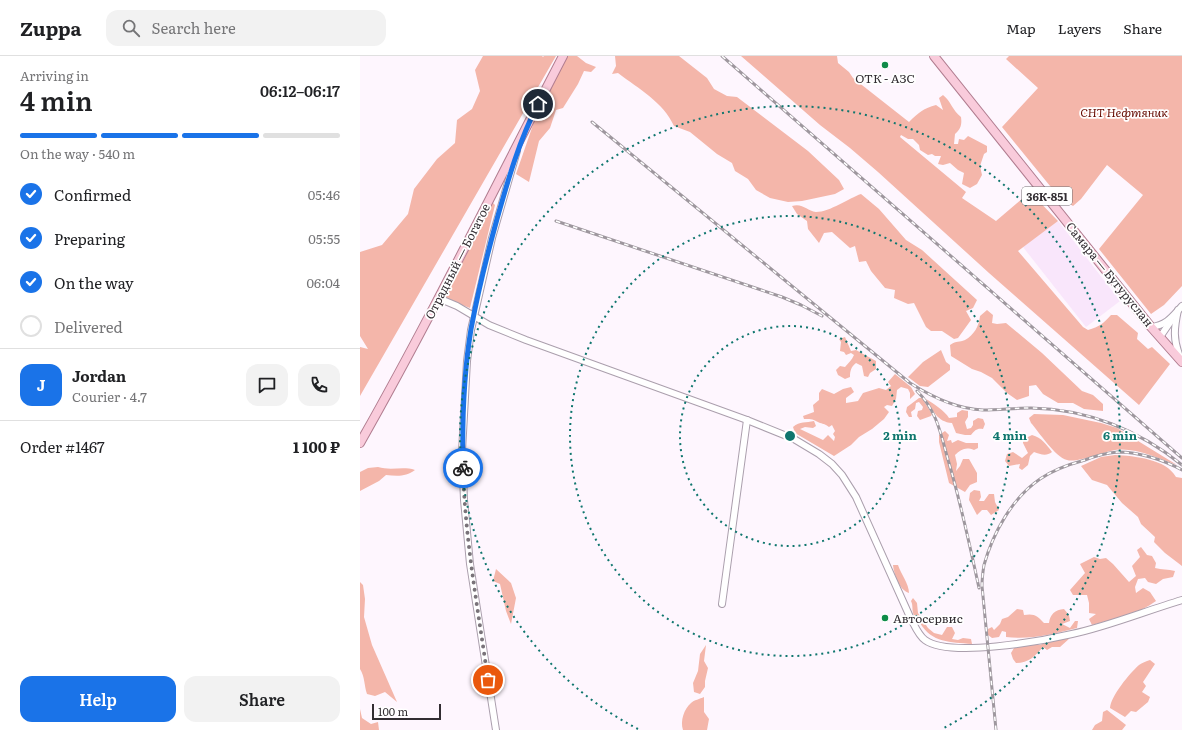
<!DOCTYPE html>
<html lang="en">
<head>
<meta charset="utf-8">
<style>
	:root { --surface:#fff; --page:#f2f2f2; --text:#202124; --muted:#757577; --line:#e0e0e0; --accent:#1a73e8 }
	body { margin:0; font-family:Literata,serif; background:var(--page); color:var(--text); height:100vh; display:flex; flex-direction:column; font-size:15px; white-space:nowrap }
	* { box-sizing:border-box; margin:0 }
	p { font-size:13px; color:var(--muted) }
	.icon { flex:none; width:22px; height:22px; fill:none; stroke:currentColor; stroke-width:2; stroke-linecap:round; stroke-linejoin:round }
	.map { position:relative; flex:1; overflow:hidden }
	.side { display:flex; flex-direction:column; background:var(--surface); width:360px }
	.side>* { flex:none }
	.scale { position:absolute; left:12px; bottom:10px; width:69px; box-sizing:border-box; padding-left:4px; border:2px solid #322d32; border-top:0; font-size:11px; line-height:14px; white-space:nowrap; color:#322d32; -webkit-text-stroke:3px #fff; paint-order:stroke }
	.pin { position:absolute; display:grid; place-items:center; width:34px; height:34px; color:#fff; margin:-17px; border:2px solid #fff; border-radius:50%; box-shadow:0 1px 4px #0007 }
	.courier { position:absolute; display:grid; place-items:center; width:40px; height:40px; margin:-20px; border:3px solid #1a73e8; border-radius:50%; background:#fff; color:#222; box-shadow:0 1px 5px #0007 }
	.summary em { font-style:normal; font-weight:600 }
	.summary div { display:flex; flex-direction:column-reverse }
	.summary { display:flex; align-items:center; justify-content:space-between; height:68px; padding:0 20px }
	h1 { font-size:26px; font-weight:600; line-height:30px }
	.bar { display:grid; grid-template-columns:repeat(4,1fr); gap:6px 4px; align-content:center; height:48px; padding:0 20px }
	.bar i { height:5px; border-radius:3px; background:var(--line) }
	.bar .current { background:var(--accent) }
	.bar p { grid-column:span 4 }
	.line { display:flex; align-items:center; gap:10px; padding:0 20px; border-top:1px solid var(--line) }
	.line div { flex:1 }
	.round { display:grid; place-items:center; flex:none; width:42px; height:42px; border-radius:12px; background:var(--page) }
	ol { padding:0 20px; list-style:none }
	li { display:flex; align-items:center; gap:12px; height:44px }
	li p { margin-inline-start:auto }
	li .icon { padding:4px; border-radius:50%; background:var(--accent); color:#fff; stroke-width:4 }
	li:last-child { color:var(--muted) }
	li i { width:22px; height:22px; border:2px solid var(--line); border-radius:50% }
	.action { display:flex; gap:8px; margin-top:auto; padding:8px 20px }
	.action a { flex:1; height:46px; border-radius:12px; background:var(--accent); color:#fff; font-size:16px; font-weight:600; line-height:46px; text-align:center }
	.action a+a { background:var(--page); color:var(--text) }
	header { display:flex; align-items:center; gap:24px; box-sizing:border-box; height:56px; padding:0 20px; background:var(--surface); border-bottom:1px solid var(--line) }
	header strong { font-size:19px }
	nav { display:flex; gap:22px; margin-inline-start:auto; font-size:14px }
	.search { width:280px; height:36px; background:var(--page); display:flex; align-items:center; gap:10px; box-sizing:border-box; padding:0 14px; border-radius:12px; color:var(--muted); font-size:15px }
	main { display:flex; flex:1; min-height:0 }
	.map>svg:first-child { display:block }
	.built { fill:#f9e6fb }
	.green { fill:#f4b6aa }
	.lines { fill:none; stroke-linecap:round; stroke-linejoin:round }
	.minor-casing { stroke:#ab9fad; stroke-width:8 }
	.major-casing { stroke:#b17d90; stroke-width:10 }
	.minor { stroke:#fff; stroke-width:6 }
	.major { stroke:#f9cbdb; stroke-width:8 }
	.rail-casing { stroke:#9e979e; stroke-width:3 }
	.rail { stroke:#fff; stroke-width:1.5; stroke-dasharray:4.5; stroke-linecap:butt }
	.done { stroke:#797379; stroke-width:4; stroke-dasharray:0 7.2 }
	.route { stroke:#1a73e8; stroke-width:5 }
	.ring { fill:none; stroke:#0f766e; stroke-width:2; stroke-dasharray:2 4 }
	.poi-dot { fill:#0e8c48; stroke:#fff; stroke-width:1.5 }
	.labels { text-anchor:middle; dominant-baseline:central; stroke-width:3.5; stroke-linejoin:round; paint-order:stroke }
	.shield { fill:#fff; stroke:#706c70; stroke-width:1 }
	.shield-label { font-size:11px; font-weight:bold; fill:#322d32 }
	.poi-label { font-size:12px; fill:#322d32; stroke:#fff }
	.park-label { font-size:12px; font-style:italic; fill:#660b02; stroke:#fff }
	.street-label { font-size:12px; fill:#322d32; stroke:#fff }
	.centre { fill:#0f766e; stroke:#fff; stroke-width:2 }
	.ring-label { font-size:12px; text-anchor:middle; font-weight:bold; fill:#0f766e; stroke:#fff; stroke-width:3.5; stroke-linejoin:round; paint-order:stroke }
</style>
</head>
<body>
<header>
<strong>Zuppa</strong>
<div class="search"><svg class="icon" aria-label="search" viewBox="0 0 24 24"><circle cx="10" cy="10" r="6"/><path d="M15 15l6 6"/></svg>Search here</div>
<nav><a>Map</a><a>Layers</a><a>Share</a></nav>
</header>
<main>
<section class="side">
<div class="summary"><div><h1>4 min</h1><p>Arriving in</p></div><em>06:12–06:17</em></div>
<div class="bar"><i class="current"></i><i class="current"></i><i class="current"></i><i></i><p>On the way · 540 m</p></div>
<ol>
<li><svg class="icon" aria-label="check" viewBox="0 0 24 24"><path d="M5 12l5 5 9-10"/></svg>Confirmed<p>05:46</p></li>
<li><svg class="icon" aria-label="check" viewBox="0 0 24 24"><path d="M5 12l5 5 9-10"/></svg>Preparing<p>05:55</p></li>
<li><svg class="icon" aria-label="check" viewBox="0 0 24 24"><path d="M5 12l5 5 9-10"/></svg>On the way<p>06:04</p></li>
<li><i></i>Delivered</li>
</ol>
<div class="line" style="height:72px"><b class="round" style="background:var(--accent);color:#fff">J</b><div><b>Jordan</b><p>Courier · 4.7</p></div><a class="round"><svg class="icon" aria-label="chat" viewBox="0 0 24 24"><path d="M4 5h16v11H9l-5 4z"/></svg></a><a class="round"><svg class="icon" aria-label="phone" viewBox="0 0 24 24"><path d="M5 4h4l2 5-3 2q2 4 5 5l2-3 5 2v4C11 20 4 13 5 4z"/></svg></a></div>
<div class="line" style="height:52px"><div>Order #1467</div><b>1 100 ₽</b></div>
<div class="action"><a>Help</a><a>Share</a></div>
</section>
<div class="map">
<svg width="822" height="674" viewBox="0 0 822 674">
	<rect width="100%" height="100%" fill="#fef6fe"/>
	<!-- built -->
	<path class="built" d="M 698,165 L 760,245 L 726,271 L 663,191 Z"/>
	<!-- green -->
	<g class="green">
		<path d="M 123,0 L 182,0 L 183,1 L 184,0 L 196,0 L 0,340 L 0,291 L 8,293 L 0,280 L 0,196 L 22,189 L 48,158 L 54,133 L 77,103 L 95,87 L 97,64 L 112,53 L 120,35 L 115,14 Z"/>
		<path d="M 207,0 L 217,0 L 226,7 L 236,11 L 231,16 L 224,15 L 218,28 L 203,52 L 196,54 L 190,72 L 179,85 L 169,126 L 156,118 L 174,66 Z"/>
		<path d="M 255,0 L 319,0 L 347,22 L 354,33 L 367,40 L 377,41 L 448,95 L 479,124 L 484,133 L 475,138 L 442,145 L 428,146 L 410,142 L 396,134 L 388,123 L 375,115 L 372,107 L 357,98 L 330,76 L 314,70 C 303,46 279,33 258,17 L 252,18 L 256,10 Z"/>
		<path d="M 381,0 L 477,0 L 478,7 L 489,16 L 493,22 L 549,66 C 558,57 564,52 576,49 L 583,54 L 579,42 L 583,39 C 591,45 592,54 601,61 C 602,68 601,73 595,78 L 594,88 L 598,88 L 599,83 L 604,84 L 608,80 L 627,90 L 627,96 L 624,98 L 620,110 L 622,119 L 617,128 L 610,132 L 602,128 L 604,117 L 598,114 L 590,107 L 583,109 L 578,108 L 581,100 L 575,100 L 572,98 L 568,99 L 560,94 L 559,89 L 553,83 L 548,83 L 541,79 L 540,81 L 606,136 L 602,142 L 636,165 L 670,136 L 698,165 L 658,195 L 723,271 L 728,274 C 739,271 744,267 751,259 L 757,259 L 778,277 L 777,283 L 788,293 L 792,291 L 810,308 L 779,349 L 629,217 L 518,116 L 490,92 L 460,69 Z"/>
		<path d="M 649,0 L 822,0 L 822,230 L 804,249 L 791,258 L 739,193 L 783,139 L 747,109 L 721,143 L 713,150 L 699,141 L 642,71 L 678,32 L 646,3 Z"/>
		<path d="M 501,138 L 519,153 L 546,184 L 562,194 L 617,244 L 613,252 L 606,255 L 611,264 L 598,282 L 594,283 L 582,275 L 571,275 L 566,271 L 554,247 L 548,248 L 534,242 L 535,234 L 525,232 L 511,215 L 506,205 L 499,206 L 495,190 L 490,192 L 472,176 L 464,177 L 459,187 L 448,173 L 447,165 L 437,158 L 432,150 C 443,147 447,155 456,156 C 470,156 489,142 501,138 Z"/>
		<path d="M 133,147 L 135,149 L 110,252 L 84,242 Z"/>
		<path d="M 627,254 L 633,259 L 632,267 L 637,268 L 646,267 L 682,297 L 722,335 L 733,339 L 743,348 L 743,355 L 724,353 L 713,347 L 698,347 L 683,338 L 676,329 L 669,330 L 669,340 L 657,344 L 647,337 L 632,322 L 621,316 L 612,313 L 591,300 L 590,289 C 597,284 599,287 605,284 C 614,279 619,270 620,260 Z"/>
		<path d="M 485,281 L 491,295 L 496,294 L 516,305 L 516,313 L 510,317 L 508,321 L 504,320 L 502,310 L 496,307 C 491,311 490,315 490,321 L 485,323 L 478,319 L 476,314 L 480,310 L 485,311 C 488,307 492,304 494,299 L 491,297 L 486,299 L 484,296 L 480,295 L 481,286 L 479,283 Z"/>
		<path d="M 581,294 L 586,306 L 590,309 L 590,314 L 568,331 L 560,330 L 548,321 L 563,306 Z"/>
		<path d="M 535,318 L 551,331 L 555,338 L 550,343 L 550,337 L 548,333 L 541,331 L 537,334 L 536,343 L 532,350 L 527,349 L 524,351 L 529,356 L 524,363 L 512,373 L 499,381 L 491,389 L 474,400 L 435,377 L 433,371 C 440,365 446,367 454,365 L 456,370 L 453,372 L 445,371 L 440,373 L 463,384 L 468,379 L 474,385 L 475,381 L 473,378 L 475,375 L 472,369 L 469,371 C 465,368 464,368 460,367 C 452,363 453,363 444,363 L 443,360 L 454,356 L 453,349 L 459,344 L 459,337 L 462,333 L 474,338 L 483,333 L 491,331 L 494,336 L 486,342 L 486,347 L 498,345 L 503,337 L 519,332 L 526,334 L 531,330 L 528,326 Z"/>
		<path d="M 559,342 L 562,342 L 572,358 L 571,360 L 560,364 L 557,360 L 558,355 L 562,354 L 563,351 L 559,346 L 556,347 L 555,353 L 551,356 L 552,361 L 549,361 L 546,356 L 547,351 Z"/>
		<path d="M 566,343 C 573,347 585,355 589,362 L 597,361 L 597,357 L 602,354 L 608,355 L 608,361 L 605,366 L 607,373 L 611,372 L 613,369 L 613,365 L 618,362 L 623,363 L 625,368 L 623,373 C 617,372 615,374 611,379 L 605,379 L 596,377 L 592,367 C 577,366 573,354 566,343 Z"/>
		<path d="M 674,358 L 703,359 L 741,367 L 757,372 L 817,409 C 798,402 775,391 755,394 C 743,396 717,407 707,404 C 695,401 679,376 671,367 L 669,362 Z"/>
		<path d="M 585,375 L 589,379 L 587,385 L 591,384 L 592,387 L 598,384 L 606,387 L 618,387 L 618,392 L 614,394 C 606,391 601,393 595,399 L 597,408 L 596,415 L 600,410 L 603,403 L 609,403 L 617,417 L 617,426 L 610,429 L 605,436 L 589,427 L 579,386 L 579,379 Z"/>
		<path d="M 672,379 C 682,382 686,388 692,396 C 686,401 680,398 674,396 L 670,400 L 668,409 L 662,414 L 659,412 L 660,408 L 649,410 L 645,405 L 647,398 L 653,396 L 662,402 L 668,397 L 663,387 L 663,381 L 668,381 Z"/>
		<path d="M 755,399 C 775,400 806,403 816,421 L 822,422 L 822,510 L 805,497 L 794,486 L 795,481 L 781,468 L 778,461 L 762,447 L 747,429 L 732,424 L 721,410 L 741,401 Z"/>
		<path d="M 18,411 C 31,415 43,410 55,414 C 46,421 37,420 26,419 L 19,425 L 0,435 L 0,416 L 8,412 Z"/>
		<path d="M 614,434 L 620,435 L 621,441 L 619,445 L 624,445 L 629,438 L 634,438 L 635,446 L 639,454 L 631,459 L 627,454 L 622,454 L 617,459 L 609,444 L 610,437 Z"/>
		<path d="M 781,491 L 787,499 L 792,500 L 796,507 L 795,512 C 802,514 808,513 815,515 L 813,521 L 803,523 L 796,528 L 788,526 L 785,522 L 778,523 L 775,531 L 776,537 L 783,532 L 790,536 L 796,545 C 779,558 753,563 732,569 L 729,563 L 736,558 L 729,557 L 729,547 L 727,539 L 713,539 L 710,534 L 725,517 L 720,508 L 734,501 L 740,503 L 746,502 L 753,508 L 769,526 L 776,520 L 772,510 L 780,501 L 777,494 Z"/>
		<path d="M 533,509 L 538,509 C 541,518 549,528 549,537 C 539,534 534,518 533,509 Z"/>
		<path d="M 136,513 L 151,527 L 156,542 L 151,568 L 146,555 L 140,528 L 133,525 Z"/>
		<path d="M 0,526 L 3,529 L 5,543 L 4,561 L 12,589 L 37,646 L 25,636 L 15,640 L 7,638 C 4,629 5,621 0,613 Z"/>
		<path d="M 553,542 L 557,547 L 558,557 L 568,572 L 574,577 L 582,579 L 587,571 L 592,571 L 595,577 L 592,583 L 598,584 L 603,582 L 611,583 L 612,588 C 590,586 572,587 560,567 C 558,564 554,560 553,557 C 552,552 553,549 551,545 Z"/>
		<path d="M 657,553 L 663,554 L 664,559 C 674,557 678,560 684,567 L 689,567 C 690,558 695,554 704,553 L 709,559 L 710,565 L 702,568 L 710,572 L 715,565 L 718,565 L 717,572 C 694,578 670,584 646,581 L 646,576 L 642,575 L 639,581 L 632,582 L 628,579 L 628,573 L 632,571 L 634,574 L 640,568 L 642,563 L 648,561 Z"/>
		<path d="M 710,582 L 700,591 L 692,591 L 687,594 L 683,591 C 675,600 669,607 656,607 L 653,603 L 651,597 L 654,592 L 674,588 L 680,589 L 689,585 Z"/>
		<path d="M 346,589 L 344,605 L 348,612 L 345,625 L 345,631 L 340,638 L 334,636 L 333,627 L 338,615 L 340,598 Z"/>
		<path d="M 790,604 L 795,608 L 783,626 L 786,630 L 782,636 L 790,641 L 788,646 L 776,656 L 771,655 L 765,661 L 750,652 C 751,640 769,618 779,609 C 782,607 786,605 790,604 Z"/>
		<path d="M 344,641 L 344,656 L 349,663 L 347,674 L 323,674 C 320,665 324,653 331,647 C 334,644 340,643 344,641 Z"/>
		<path d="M 0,653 L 2,662 L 11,668 L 18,666 L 19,674 L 0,674 Z"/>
		<path d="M 747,654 L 766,669 L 762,674 L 732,674 L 735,669 L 742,665 L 743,656 Z"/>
	</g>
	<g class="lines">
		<!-- minor casing -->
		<g class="minor-casing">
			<g id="minor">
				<path d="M 78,242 L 97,250 L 129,269 L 166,284 L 387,364 L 434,383 L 459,398 L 472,408 L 482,419 L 496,441 L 550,561 C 554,568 558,579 565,584 C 589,602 682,585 712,578 C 749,570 785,555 822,544"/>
				<path d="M 818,254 C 814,273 813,283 820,301"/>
				<path d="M 791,271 C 807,269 812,261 822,250"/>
				<path d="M 800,281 L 811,265"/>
				<path d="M 362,548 L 387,364"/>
				<path d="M 136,674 L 110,508 L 104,444 L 102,395 L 107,305 L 111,274 L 132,182 L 157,95"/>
			</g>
		</g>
		<!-- major casing -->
		<g class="major-casing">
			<g id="major">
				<path d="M 574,0 L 791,271 L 822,306"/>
				<path d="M 0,387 C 72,260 136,129 203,0"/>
			</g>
		</g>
		<!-- minor -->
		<use href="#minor" class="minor"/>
		<!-- major -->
		<use href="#major" class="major"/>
		<!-- rail casing -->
		<g class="rail-casing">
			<g id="rail">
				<path d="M 362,0 L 822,402"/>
				<path d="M 232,66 L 550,327 C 572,341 596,353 623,354 C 639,354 655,352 671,352 C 727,353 779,374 822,409"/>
				<path d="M 196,165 L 422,241 L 441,249 L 462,260"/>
				<path d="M 557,335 C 578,356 581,380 589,407 C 601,448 610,490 619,532"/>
				<path d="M 636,674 L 622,530 C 622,523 623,515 624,509 C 633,477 652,442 680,423 C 693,414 710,408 725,404 C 735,400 747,397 758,396 C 779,396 804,404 822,414"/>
			</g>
		</g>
		<!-- rail -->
		<use href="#rail" class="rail"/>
	</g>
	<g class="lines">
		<!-- done -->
		<path class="done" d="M 103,412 C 105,484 118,553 128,624"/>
		<!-- route -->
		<path class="route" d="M 103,412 C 102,368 104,316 111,273 C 118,236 127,199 137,163 C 148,124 159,85 178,48"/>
	</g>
	<!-- distance rings -->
	<g class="ring">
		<circle cx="430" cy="380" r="110"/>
		<circle cx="430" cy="380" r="220"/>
		<path d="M278 673A330 330 0 1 1 582 673"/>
	</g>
	<!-- markers -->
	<g class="poi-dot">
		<circle cx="525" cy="9" r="4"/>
		<circle cx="525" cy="562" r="4"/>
	</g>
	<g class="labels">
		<!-- shield labels -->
		<rect class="shield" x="662" y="131" width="50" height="18" rx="3"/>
		<g class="shield-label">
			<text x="687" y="140">36К-851</text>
		</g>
		<!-- poi labels -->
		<g class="poi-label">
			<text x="525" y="22">ОТК - АЗС</text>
			<text x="533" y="562" text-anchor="start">Автосервис</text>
		</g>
		<!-- park labels -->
		<g class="park-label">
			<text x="764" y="56">СНТ Нефтяник</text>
		</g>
		<!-- street labels -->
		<g class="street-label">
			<text transform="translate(97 205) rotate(-63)">Отрадный — Богатое</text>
			<text transform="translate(750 218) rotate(51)">Самара — Бугуруслан</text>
		</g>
	</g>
	<circle cx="430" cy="380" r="6" class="centre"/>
	<g class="ring-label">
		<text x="540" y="384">2 min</text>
		<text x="650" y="384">4 min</text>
		<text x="760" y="384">6 min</text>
	</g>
</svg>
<div class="scale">100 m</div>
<div class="pin" style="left:128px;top:624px;background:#ea580c"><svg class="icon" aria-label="bag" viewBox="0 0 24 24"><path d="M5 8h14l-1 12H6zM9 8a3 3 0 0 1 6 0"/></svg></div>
<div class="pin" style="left:178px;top:48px;background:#1f2937"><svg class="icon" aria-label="home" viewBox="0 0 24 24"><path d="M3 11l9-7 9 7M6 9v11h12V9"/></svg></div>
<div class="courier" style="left:103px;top:412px"><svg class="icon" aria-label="bike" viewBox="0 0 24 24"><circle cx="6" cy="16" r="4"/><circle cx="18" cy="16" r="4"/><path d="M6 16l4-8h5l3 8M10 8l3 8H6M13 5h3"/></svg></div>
</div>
</main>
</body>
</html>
